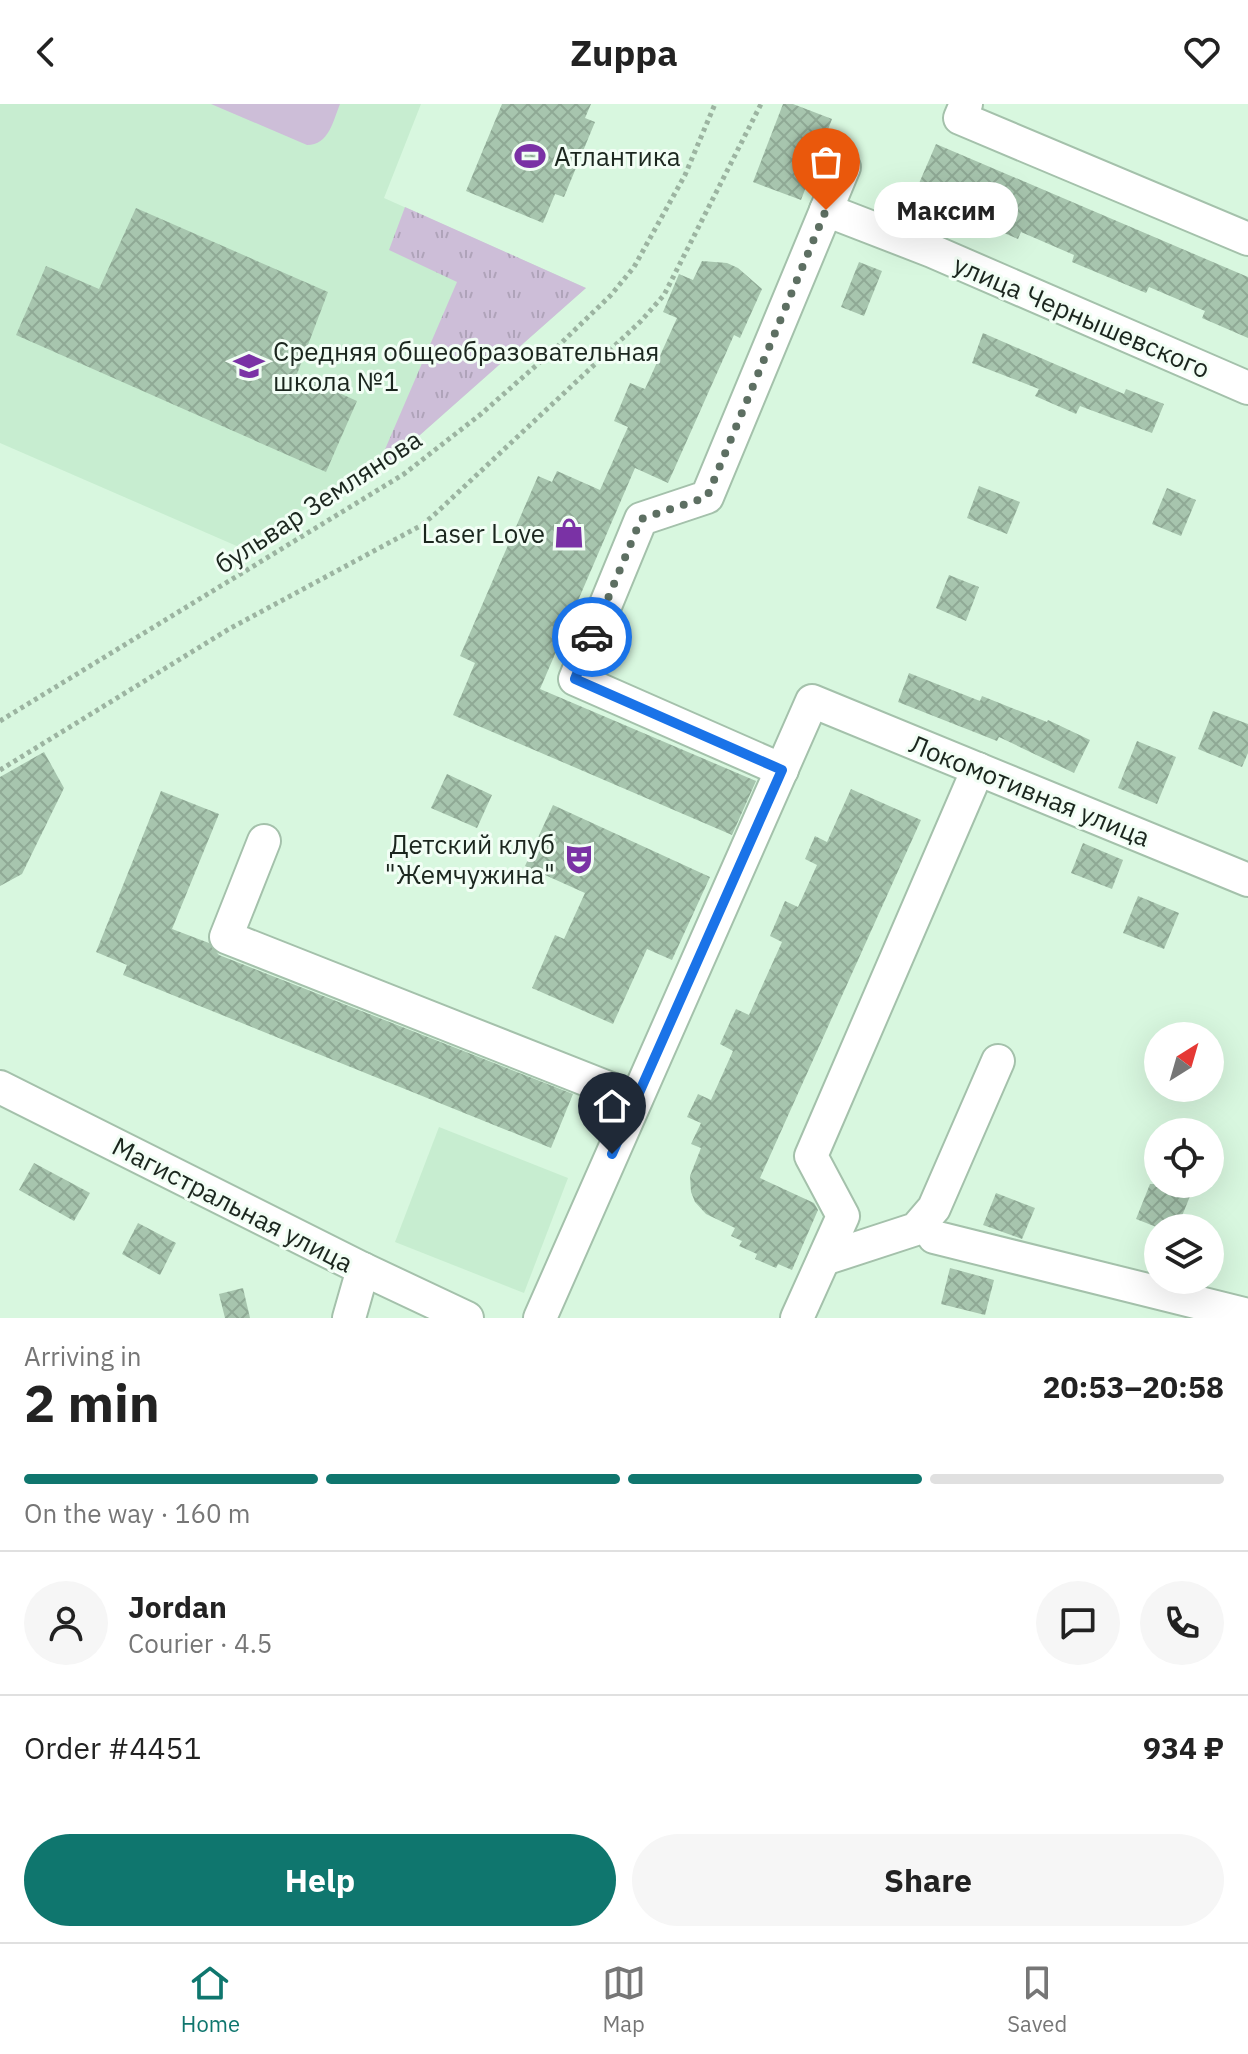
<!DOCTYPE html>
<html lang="en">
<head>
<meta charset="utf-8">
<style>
	:root { --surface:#fff; --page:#f6f6f6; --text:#222; --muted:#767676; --line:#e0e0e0; --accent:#0f766e }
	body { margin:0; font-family:"IBM Plex Sans",sans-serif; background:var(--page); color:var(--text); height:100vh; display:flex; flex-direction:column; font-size:30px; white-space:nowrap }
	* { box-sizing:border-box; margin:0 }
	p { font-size:26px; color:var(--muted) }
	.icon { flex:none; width:44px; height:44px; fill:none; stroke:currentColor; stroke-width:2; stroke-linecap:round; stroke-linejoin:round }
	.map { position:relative; height:1214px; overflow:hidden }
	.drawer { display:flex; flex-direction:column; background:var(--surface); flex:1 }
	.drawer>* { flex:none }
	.needle { width:52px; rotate:37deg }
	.buttons { position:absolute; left:1144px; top:918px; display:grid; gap:16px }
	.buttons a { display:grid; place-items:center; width:80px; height:80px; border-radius:50%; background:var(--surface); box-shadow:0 8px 32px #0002; font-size:40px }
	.pin { position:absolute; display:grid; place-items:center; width:68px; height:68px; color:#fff; margin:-82px -34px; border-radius:50% 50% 50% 0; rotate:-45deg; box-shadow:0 0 8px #0007 }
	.pin .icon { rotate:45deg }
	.courier { position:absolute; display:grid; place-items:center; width:80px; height:80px; margin:-40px; border:6px solid #1a73e8; border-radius:50%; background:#fff; color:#222; box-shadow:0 2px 10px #0007 }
	.bubble { position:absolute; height:56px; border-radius:28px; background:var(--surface); box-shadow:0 8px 32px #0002; font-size:26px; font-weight:800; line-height:56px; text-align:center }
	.headline em { font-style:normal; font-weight:800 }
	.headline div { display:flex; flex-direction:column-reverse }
	.headline { display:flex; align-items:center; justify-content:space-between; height:136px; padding:0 24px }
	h1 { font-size:52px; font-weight:800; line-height:60px }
	.bar { display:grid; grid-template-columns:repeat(4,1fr); gap:12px 8px; align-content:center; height:96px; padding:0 24px }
	.bar i { height:10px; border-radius:6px; background:var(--line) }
	.bar .on { background:var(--accent) }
	.bar p { grid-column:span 4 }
	.line { display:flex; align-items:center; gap:20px; padding:0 24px; border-top:2px solid var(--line) }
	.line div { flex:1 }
	.round { display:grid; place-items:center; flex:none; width:84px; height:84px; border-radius:42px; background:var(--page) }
	.button { display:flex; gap:16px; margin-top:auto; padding:16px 24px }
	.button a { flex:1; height:92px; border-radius:48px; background:var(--accent); color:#fff; font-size:32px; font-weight:800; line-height:92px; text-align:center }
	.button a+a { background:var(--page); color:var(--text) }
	header { display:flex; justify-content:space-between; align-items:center; height:104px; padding:0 24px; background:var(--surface); font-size:36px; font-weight:800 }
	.tab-bar { display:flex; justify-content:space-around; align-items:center; height:112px; border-top:2px solid var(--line); background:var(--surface); font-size:22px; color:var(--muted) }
	.tab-bar a { display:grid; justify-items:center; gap:4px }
	.tab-bar .on { color:var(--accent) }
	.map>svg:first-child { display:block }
	.built { fill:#c7edd0 }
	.park { fill:url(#park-tufts) }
	.pitch { fill:#cdbed8 }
	.building { fill:url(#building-cross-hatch) }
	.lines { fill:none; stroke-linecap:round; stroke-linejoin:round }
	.minor-casing { stroke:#a4c1ab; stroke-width:36 }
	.path { stroke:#9cb4a1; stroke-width:5; stroke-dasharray:4 4; stroke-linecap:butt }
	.minor { stroke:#fff; stroke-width:32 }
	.done { stroke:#5d6f62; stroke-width:8; stroke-dasharray:0 14.4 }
	.route { stroke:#1a73e8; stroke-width:10 }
	.labels { text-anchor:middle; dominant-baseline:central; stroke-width:6; stroke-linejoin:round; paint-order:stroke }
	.poi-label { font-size:26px; fill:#1b261e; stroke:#f2fef5; text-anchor:start }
	.street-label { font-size:26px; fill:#1b261e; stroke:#f2fef5 }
</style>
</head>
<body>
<header><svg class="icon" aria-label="back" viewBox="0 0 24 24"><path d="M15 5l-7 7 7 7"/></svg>Zuppa<svg class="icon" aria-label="heart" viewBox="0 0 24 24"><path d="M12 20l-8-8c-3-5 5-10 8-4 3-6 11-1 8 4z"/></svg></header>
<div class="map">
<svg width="1248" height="1214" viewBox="0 0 1248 1214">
	<defs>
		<pattern id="park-tufts" width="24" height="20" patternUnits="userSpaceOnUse" patternTransform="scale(2)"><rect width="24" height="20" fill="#cdbed8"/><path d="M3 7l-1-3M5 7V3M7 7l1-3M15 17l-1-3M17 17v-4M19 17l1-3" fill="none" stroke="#afa3b9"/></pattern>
		<pattern id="building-cross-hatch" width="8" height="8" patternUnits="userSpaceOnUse" patternTransform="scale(2)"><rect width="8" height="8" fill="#a7c5ae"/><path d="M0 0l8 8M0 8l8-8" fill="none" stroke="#8fa995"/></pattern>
	</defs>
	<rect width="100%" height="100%" fill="#d8f7df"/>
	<!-- built -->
	<g class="built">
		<path d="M 0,0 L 421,0 L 384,94 L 586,184 L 394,354 L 239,443 L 0,339 Z"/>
		<path d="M 439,1023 L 568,1074 L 524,1189 L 395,1138 Z"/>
	</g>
	<!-- park -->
	<path class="park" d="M 405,103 L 586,184 L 394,354 L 377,364 L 457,178 L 389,146 Z"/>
	<!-- pitch -->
	<path class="pitch" d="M 211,0 L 340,0 C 333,17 329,41 307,41 Z"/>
	<!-- building -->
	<g class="building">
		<path d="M 502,0 L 591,0 L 585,14 L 595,18 L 564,93 L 555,90 L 543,119 L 466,87 Z"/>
		<path d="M 783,0 L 793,0 L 832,15 L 801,96 L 753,78 Z"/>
		<path d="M 936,40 L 1248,173 L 1248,234 L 1202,214 L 1205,207 L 1149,183 L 1146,189 L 1072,158 L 1074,151 L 1021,128 L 1018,135 L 939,101 L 942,95 L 917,84 Z"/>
		<path d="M 136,104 L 328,188 L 297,270 L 357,297 L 326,368 L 16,231 L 46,162 L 99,185 Z"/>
		<path d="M 702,157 L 727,159 L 738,164 L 762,185 L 740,234 L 734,231 L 668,379 L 635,364 L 540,585 L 756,677 L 732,731 L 453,611 L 475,559 L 460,552 L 538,372 L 552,378 L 557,367 L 600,386 L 628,323 L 614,317 L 630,279 L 645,285 L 677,214 L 663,208 L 679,170 L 693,176 Z"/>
		<path d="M 859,158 L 882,167 L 864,212 L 841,203 Z"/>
		<path d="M 983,229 L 1124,290 L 1126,285 L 1164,300 L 1152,329 L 1080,302 L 1076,310 L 1035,292 L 1039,285 L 972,259 Z"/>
		<path d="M 979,382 L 1020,398 L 1007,430 L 967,414 Z"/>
		<path d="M 1167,384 L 1196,396 L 1181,432 L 1152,420 Z"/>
		<path d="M 949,471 L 979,483 L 966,517 L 936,504 Z"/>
		<path d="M 909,569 L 980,597 L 982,592 L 1047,618 L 1048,616 L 1090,636 L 1074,669 L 999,633 L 997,637 L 898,598 Z"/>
		<path d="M 1213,607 L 1248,620 L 1248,649 L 1242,663 L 1198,645 Z"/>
		<path d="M 1137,637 L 1176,653 L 1157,700 L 1118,684 Z"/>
		<path d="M 44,648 L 64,684 L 22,770 L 0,782 L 0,673 Z"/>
		<path d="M 447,670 L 492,691 L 477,724 L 431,704 Z"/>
		<path d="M 851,685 L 921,716 L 760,1074 L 814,1099 L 818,1106 L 792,1166 L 778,1160 L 776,1164 L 755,1155 L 757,1150 L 739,1142 L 742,1137 L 731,1132 L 735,1124 L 706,1110 L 695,1098 L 691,1088 L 690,1072 L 701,1044 L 691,1040 L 701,1019 L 687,1013 L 698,990 L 711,996 L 733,947 L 720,940 L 736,905 L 749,911 L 782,838 L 770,832 L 785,797 L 798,803 L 817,761 L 805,755 L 815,732 L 827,738 Z"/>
		<path d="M 161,687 L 219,710 L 172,825 L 209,839 L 219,851 L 573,990 L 551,1044 L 123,871 L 127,861 L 96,848 Z"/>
		<path d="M 553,701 L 710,773 L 672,856 L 647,845 L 613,920 L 532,884 L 555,831 L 564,835 L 585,789 L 525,762 Z"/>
		<path d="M 1083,739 L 1123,756 L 1112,785 L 1071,769 Z"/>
		<path d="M 1138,792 L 1179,809 L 1164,845 L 1123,829 Z"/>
		<path d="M 34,1059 L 90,1089 L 74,1117 L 19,1086 Z"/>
		<path d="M 1150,1080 L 1195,1080 L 1177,1124 L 1159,1124 L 1136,1115 Z"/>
		<path d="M 996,1089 L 1035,1104 L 1022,1135 L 983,1121 Z"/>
		<path d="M 138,1119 L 176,1139 L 160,1171 L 122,1150 Z"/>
		<path d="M 950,1164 L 994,1176 L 985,1211 L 941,1200 Z"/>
		<path d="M 243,1184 L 250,1214 L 225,1214 L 219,1190 Z"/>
	</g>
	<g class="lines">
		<!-- minor casing -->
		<g class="minor-casing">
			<g id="minor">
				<path d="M 966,0 L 960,14 L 1248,135"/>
				<path d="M 826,106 L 932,147 L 1248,284"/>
				<path d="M 782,666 L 575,575 L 641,415 L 707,393 L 844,63"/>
				<path d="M 264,737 L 226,833 L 636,995"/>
				<path d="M 0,983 L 363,1165 L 467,1214"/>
				<path d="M 934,1133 L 1248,1211"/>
				<path d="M 824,1155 L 916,1125 L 934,1104 L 998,957"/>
				<path d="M 349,1214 L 363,1165"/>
				<path d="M 540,1214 L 812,597 L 1248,776"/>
				<path d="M 797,1214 L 843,1112 L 811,1052 L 978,665"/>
			</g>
		</g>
		<!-- path -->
		<g class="path">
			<path d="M 0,617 L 404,370 L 481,310 L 556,244 L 611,191 L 634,163 L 685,71 L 715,0"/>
			<path d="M 0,666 L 229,525 L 422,421 L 435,410 L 641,217 L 664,191 L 761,0"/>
		</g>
		<!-- minor -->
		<use href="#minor" class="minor"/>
	</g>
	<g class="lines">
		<!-- done -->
		<path class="done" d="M 592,533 L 641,415 L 707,393 L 826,106"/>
		<!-- route -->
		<path class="route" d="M 592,533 L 575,575 L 782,666 L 612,1050"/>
	</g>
	<!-- icons -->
	<defs>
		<g id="stadium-bare" transform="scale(2.4)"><path d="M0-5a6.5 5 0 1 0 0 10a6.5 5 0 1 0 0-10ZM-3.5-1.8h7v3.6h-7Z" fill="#7a32a5" stroke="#f2fef5" stroke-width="2.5" paint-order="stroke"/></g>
		<g id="school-bare" transform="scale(2.4)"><path d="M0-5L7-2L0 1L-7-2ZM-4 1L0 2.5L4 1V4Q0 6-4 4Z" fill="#7a32a5" stroke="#f2fef5" stroke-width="2.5" paint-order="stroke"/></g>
		<g id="shop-bare" transform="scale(2.4)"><path d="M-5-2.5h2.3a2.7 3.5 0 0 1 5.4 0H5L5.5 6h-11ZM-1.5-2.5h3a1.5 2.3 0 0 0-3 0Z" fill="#7a32a5" stroke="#f2fef5" stroke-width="2.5" paint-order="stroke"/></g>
		<g id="theatre-bare" transform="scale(2.4)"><path d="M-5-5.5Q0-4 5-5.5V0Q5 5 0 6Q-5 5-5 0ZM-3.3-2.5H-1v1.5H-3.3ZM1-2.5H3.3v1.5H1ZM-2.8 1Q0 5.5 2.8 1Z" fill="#7a32a5" stroke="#f2fef5" stroke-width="2.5" paint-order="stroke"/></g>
	</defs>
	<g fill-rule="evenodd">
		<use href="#stadium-bare" x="530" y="52"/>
		<use href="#school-bare" x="249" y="262"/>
		<use href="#shop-bare" x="569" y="429"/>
		<use href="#theatre-bare" x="579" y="755"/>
	</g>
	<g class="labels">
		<!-- poi labels -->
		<g class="poi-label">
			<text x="554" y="52">Атлантика</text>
			<text x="273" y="247">Средняя общеобразовательная<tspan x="273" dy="30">школа №1</tspan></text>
			<text x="545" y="429" text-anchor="end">Laser Love</text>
			<text x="555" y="740" text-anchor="end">Детский клуб<tspan x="555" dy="30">"Жемчужина"</tspan></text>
		</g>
		<!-- street labels -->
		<g class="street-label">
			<text transform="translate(1082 212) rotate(23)">улица Чернышевского</text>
			<text transform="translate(318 397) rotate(-33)">бульвар Землянова</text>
			<text transform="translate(1030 686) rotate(22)">Локомотивная улица</text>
			<text transform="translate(233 1100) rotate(27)">Магистральная улица</text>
		</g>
	</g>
</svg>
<div class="buttons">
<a><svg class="needle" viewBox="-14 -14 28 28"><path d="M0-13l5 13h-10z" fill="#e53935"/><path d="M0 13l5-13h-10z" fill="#767676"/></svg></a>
<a><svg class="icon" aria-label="locate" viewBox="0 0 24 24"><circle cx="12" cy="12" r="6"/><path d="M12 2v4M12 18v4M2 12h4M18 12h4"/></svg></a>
<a><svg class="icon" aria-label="layers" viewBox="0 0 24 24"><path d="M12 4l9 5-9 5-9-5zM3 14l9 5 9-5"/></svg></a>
</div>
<div class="pin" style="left:826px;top:106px;background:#ea580c"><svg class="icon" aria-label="bag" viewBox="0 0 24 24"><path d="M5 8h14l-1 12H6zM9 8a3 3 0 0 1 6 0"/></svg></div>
<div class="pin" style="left:612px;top:1050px;background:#1f2937"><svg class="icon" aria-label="home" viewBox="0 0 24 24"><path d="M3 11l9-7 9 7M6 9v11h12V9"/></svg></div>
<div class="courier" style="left:592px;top:533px"><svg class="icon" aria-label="car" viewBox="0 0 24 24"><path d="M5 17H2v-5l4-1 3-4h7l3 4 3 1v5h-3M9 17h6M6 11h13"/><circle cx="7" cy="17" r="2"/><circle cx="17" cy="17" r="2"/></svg></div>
<div class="bubble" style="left:874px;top:78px;width:144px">Максим</div>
</div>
<section class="drawer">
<div class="headline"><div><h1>2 min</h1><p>Arriving in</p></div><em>20:53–20:58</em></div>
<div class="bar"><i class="on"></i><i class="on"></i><i class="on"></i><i></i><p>On the way · 160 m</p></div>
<div class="line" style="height:144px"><a class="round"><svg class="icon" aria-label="person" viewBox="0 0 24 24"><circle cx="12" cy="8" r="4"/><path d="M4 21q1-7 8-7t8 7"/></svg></a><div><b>Jordan</b><p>Courier · 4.5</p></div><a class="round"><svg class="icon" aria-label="chat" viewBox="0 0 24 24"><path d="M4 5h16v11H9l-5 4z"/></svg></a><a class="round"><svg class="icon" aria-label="phone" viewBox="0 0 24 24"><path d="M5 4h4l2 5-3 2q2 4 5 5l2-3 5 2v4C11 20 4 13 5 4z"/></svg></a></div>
<div class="line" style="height:104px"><div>Order #4451</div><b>934 ₽</b></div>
<div class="button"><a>Help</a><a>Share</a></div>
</section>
<nav class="tab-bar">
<a class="on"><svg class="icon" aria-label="home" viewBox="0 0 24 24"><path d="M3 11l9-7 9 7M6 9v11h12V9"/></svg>Home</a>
<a><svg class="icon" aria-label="map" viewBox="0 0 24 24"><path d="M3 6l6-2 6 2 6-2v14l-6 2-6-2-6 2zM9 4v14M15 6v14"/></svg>Map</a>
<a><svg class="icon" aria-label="saved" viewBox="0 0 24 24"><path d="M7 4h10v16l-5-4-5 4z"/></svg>Saved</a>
</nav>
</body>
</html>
